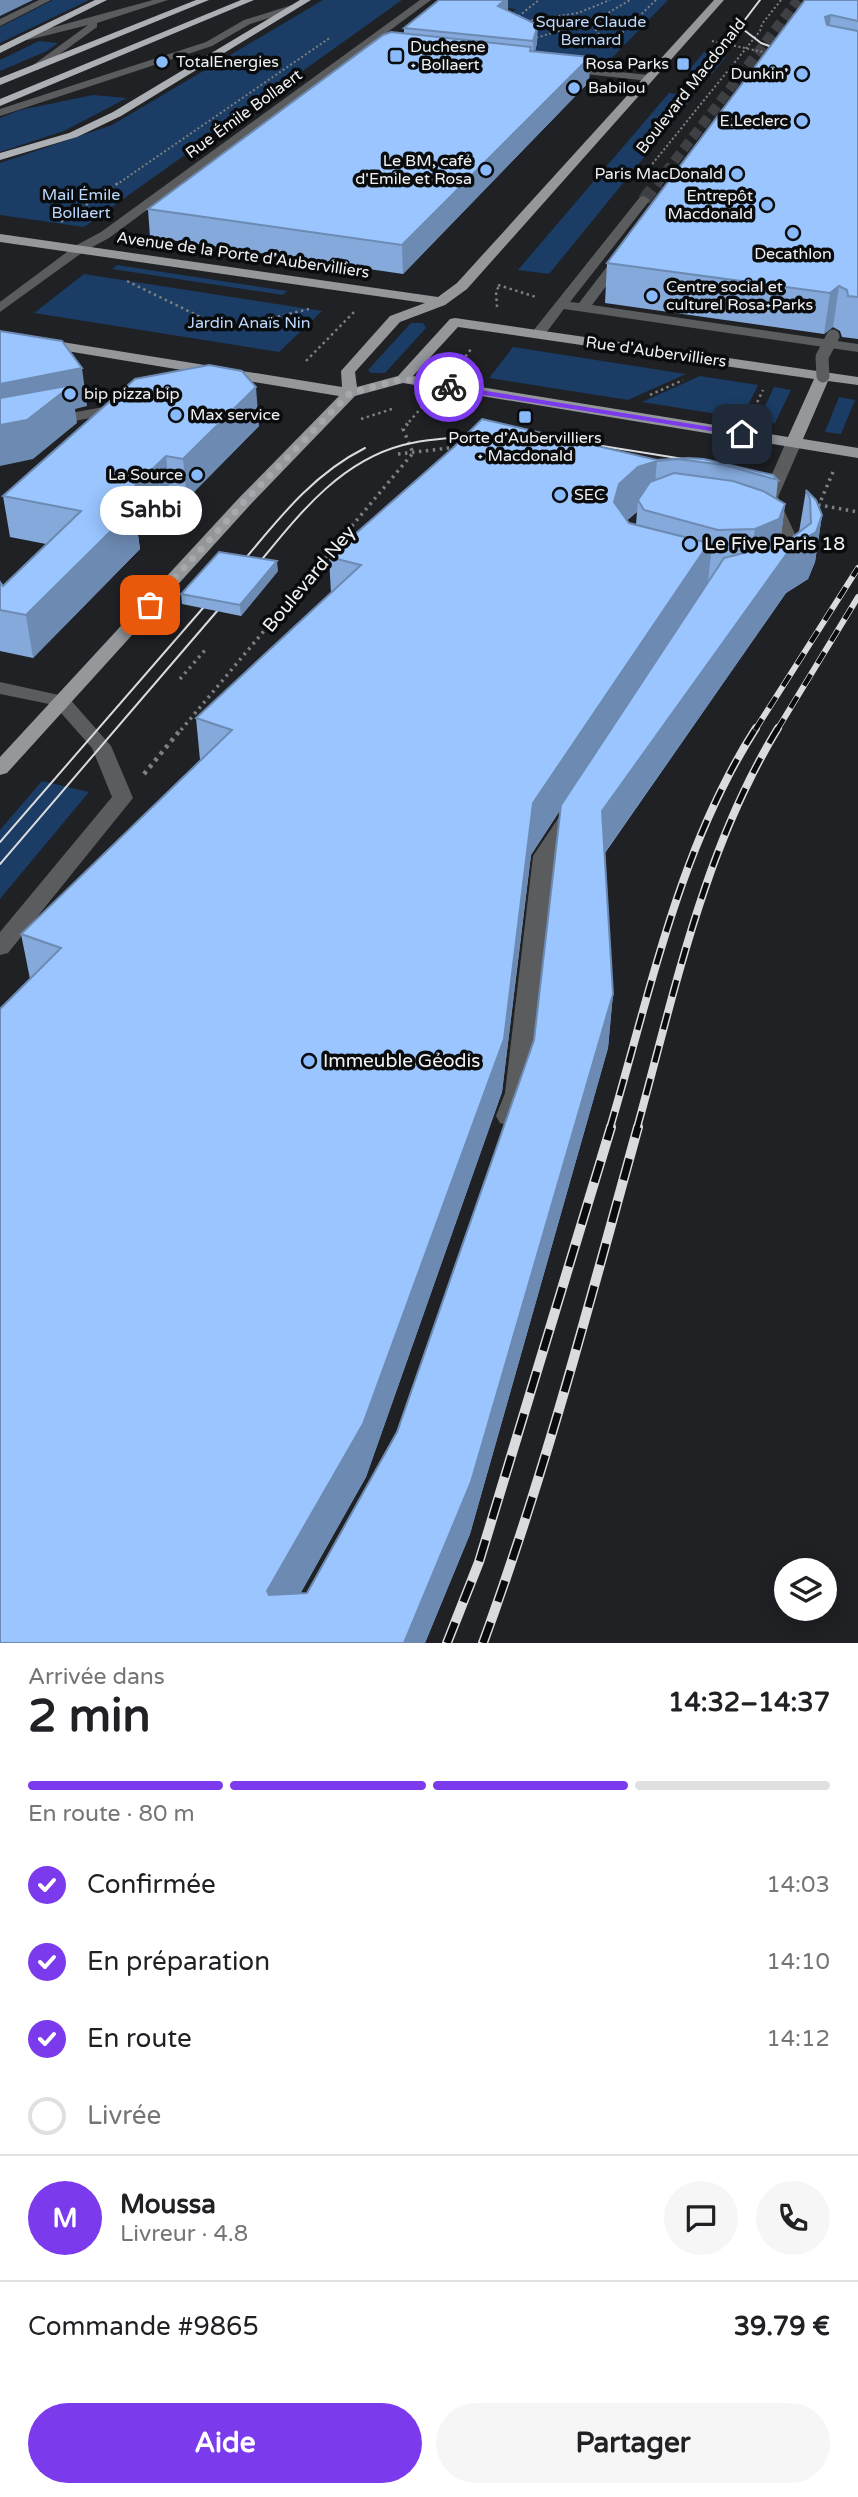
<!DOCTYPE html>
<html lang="fr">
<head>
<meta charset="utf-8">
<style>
	:root { --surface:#fff; --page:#f6f6f6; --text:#202124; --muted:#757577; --line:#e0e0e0; --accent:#7c3aed }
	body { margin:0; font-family:"Varela Round",sans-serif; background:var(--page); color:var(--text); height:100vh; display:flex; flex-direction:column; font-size:26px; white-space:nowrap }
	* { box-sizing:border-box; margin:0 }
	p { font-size:23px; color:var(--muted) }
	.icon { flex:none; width:38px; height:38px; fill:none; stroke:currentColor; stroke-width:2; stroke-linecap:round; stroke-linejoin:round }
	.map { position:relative; height:1643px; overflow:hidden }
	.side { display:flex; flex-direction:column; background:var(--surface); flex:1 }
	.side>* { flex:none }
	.buttons { position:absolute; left:774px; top:1558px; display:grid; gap:14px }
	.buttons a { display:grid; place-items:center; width:63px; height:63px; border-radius:50%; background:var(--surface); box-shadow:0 4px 18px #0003; font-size:35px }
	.pin { position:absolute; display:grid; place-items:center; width:60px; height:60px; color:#fff; margin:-30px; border-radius:14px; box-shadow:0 4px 10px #0006 }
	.courier { position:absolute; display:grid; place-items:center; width:70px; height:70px; margin:-35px; border:5px solid #7c3aed; border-radius:50%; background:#fff; color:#222; box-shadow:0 2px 9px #0007 }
	.bubble { position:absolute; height:49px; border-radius:24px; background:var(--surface); box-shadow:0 4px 18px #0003; font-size:23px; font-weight:700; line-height:49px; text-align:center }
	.head em { font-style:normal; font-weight:700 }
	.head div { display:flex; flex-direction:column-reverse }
	.head { display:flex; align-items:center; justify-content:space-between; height:119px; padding:0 28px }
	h1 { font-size:46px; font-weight:700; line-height:52px }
	.bar { display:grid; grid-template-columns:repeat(4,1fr); gap:10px 7px; align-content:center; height:84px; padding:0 28px }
	.bar i { height:9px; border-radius:5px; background:var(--line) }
	.bar .selected { background:var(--accent) }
	.bar p { grid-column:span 4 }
	.line { display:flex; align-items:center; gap:18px; padding:0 28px; border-top:2px solid var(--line) }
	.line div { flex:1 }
	.round { display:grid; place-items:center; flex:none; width:74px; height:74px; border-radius:37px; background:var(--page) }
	ol { padding:0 28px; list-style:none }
	li { display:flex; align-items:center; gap:21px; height:77px }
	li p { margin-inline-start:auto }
	li .icon { padding:7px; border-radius:50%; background:var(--accent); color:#fff; stroke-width:4 }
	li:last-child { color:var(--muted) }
	li i { width:38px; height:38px; border:4px solid var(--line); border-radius:50% }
	.button { display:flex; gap:14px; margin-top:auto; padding:14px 28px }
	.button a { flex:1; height:80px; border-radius:42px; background:var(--accent); color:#fff; font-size:28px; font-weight:700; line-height:80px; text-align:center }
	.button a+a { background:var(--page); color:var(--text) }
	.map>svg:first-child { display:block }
	.green { fill:#1a3c65 }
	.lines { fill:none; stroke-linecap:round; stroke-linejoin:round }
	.minor-tunnel-far1 { stroke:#3e4044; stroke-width:10; stroke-dasharray:10 5; stroke-linecap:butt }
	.minor-tunnel { stroke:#3e4044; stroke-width:13; stroke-dasharray:13 7; stroke-linecap:butt }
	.path-far3 { stroke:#7d7f82; stroke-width:2; stroke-dasharray:2 2.5; stroke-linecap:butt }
	.path-far2 { stroke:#7d7f82; stroke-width:2.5; stroke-dasharray:2.5 3.5; stroke-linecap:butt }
	.path-far1 { stroke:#7d7f82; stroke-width:3.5; stroke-dasharray:2.5 4.5; stroke-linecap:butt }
	.path { stroke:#7d7f82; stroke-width:4.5; stroke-dasharray:3.5 5; stroke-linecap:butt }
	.minor { fill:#5b5c5e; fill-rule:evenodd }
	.major { fill:#95989b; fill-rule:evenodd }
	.highway { fill:#acafb3; fill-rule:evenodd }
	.tram { stroke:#dadbde; stroke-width:2 }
	.rail-far2-casing { stroke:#dadbde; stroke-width:6 }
	.rail-far1-casing { stroke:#dadbde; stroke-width:8 }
	.rail-casing { stroke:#dadbde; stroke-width:10 }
	.rail-far2 { stroke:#0a0b0c; stroke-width:4.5; stroke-dasharray:13; stroke-linecap:butt }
	.rail-far1 { stroke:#0a0b0c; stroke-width:5; stroke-dasharray:17; stroke-linecap:butt }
	.rail { stroke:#0a0b0c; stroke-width:7; stroke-dasharray:22; stroke-linecap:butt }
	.minor-bridge { stroke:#5b5c5e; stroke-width:13 }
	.wall { fill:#84a9da; fill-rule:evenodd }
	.shaded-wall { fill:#6c8ab2 }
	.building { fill:#9ac5fe; stroke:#6c8ab2; stroke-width:2 }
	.route { fill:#7c3aed }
	.done { stroke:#a7a8ac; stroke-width:7; stroke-dasharray:0 12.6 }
	.poi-dot { fill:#88bafc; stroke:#0a0b0c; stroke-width:2.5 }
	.labels { text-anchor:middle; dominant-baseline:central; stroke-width:7; stroke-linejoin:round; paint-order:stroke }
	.far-park-label { font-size:16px; fill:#bcd8fc; stroke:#0a0b0c }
	.far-poi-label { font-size:16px; fill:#f0f1f4; stroke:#0a0b0c; text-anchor:start }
	.far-street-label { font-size:16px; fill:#f0f1f4; stroke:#0a0b0c }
	.poi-label { font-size:19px; fill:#f0f1f4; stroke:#0a0b0c; text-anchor:start }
	.street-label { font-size:19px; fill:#f0f1f4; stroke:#0a0b0c }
</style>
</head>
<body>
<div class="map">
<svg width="858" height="1643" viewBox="0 0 858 1643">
	<rect width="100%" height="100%" fill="#1f2125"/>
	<!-- green -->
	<g class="green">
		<path d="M 53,0 L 89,0 L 0,43 L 0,27 Z"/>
		<path d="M 323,0 L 402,0 L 84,227 L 0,215 L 0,163 L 112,125 Z"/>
		<path d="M 449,0 L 668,0 L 605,65 L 467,50 L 516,9 L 447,2 Z"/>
		<path d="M 39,41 L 58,43 L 47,51 L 0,71 L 0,60 Z"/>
		<path d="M 704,52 L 728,54 L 712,74 L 688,71 Z"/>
		<path d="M 669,93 L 694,96 L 549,274 L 518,270 Z"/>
		<path d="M 93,95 L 127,98 L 64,131 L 0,152 L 0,118 L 20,110 Z"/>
		<path d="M 117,265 L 287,291 L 283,295 L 112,269 Z"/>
		<path d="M 84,274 L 322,311 L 279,352 L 34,313 Z"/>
		<path d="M 411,323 L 423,323 L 426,328 L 385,373 L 371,373 L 368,370 Z"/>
		<path d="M 513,347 L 686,374 L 628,400 L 489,378 Z"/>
		<path d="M 700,376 L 758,385 L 742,418 L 642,402 Z"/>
		<path d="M 774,387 L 791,390 L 775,423 L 758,421 Z"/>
		<path d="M 839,397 L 855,400 L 841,434 L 825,432 Z"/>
		<path d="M 42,781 L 89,792 L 0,899 L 0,830 Z"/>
	</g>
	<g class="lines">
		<!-- minor-tunnel-far1 -->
		<path class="minor-tunnel-far1" d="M 656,185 L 798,0"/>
		<!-- minor-tunnel -->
		<path class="minor-tunnel" d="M 644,200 L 657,183"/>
		<!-- path-far3 -->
		<g class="path-far3">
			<path d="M 515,19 L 539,0"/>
			<path d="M 527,21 L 578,13 L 610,0"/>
			<path d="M 590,22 L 608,46"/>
			<path d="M 532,39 L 596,20 L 630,0"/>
			<path d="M 712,41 L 768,53"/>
			<path d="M 609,45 L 656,0"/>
			<path d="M 641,178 L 760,31 L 762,24 L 781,0"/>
			<path d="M 116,185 L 331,37"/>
		</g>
		<!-- path-far2 -->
		<g class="path-far2">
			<path d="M 61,222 L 118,183"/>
			<path d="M 127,281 L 223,328"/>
			<path d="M 498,285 L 536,297"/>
			<path d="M 497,307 L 496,291 L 500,285"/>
			<path d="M 231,328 L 309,309"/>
			<path d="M 306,361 L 354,312"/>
			<path d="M 458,366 L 472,348"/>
			<path d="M 650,395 L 683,380"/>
			<path d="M 752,413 L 763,390"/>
			<path d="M 361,419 L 392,409"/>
			<path d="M 409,422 L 422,407"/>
		</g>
		<!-- path-far1 -->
		<g class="path-far1">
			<path d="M 398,454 L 458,447"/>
			<path d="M 833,472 L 819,505 L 858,512"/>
			<path d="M 180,679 L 206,649"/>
			<path d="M 181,730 L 413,453 L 403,429 L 410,421"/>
		</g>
		<!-- path -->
		<path class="path" d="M 144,774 L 182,728"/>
		<!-- minor -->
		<g class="minor">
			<path d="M 39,0 L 51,0 L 0,26 L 0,19 Z"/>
			<path d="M 153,0 L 168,0 L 97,23 L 97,27 L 38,70 L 29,68 L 88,25 L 28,40 L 25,39 L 25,35 Z"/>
			<path d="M 420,0 L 431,0 L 109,238 L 83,252 L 0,312 L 0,302 L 75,246 L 101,232 Z"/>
			<path d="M 292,5 L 295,6 L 295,10 L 250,24 L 212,46 L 0,116 L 0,109 L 206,42 L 244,20 Z"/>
			<path d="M 562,66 L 649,75 L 654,78 L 649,81 L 558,71 L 557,69 Z"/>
			<path d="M 644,196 L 650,200 L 570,302 L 579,303 L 619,251 L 624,250 L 630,254 L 592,305 L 858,344 L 858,352 L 564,309 L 543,337 L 533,337 L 533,331 L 640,197 Z"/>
			<path d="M 125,403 L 130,404 L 132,407 L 130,410 L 0,436 L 0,426 Z"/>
			<path d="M 794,437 L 802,442 L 778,497 L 800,545 L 793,566 L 784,571 L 775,566 L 784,545 L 762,497 L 786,442 Z"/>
			<path d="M 0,682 L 68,697 L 111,746 L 133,798 L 8,953 L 0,955 L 0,932 L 112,797 L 92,748 L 54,705 L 0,694 Z"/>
			<path d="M 572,806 L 579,808 L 582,813 L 555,856 L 529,1093 L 518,1123 L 509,1126 L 500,1123 L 496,1116 L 505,1093 L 533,856 L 565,808 Z"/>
		</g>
		<!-- major -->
		<path class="major" d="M 714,0 L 724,0 L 467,289 L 445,305 L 400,322 L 355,372 L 357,387 L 398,376 L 450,319 L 455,318 L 858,377 L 858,385 L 828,381 L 803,439 L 858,448 L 858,458 L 403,383 L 355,396 L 250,505 L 7,773 L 0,775 L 0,757 L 238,499 L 339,396 L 0,340 L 0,332 L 342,387 L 341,371 L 390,316 L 425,303 L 0,242 L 0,234 L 438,297 L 457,283 ZM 458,327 L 814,379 L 788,437 L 413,376 Z"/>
		<!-- highway -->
		<g class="highway">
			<path d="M 95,0 L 107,0 L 0,53 L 0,46 Z"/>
			<path d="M 196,0 L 209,0 L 0,85 L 0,78 Z"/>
			<path d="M 241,0 L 254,0 L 0,106 L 0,99 Z"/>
			<path d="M 300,0 L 311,0 L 121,116 L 77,137 L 0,160 L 0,153 L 69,133 L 113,112 Z"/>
		</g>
		<!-- tram -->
		<g class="tram">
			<path d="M 760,0 L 744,21 L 744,30 L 761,43 L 786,52"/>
			<path d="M 571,441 L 696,461"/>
			<path d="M 234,572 C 274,525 309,476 365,448"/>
			<path d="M 249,575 C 292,524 334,463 403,445 C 429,438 456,438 483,437"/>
			<path d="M 0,842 L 216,593"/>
			<path d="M 0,864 L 230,596"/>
		</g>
		<!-- rail-far2 casing -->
		<g class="rail-far2-casing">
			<g id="rail-far2">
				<path d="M 755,730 L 858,568"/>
				<path d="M 777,730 L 858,597"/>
			</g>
		</g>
		<!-- rail-far1 casing -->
		<g class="rail-far1-casing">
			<g id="rail-far1">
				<path d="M 610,1128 C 650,993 679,848 756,728"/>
				<path d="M 637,1128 C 675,991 703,851 778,728"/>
			</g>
		</g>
		<!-- rail casing -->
		<g class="rail-casing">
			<g id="rail">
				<path d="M 447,1643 L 479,1562 L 611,1127"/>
				<path d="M 483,1643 C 545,1474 590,1300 638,1127"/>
			</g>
		</g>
		<!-- rail-far2 -->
		<use href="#rail-far2" class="rail-far2"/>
		<!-- rail-far1 -->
		<use href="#rail-far1" class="rail-far1"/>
		<!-- rail -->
		<use href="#rail" class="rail"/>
		<!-- minor-bridge -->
		<path class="minor-bridge" d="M 823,376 L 822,357 L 833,336"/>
	</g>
	<!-- wall -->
	<g class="wall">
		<path d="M 439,0 L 508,0 L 508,11 L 537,43 L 535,51 L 590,57 L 589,82 L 403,274 L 150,237 L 148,209 L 404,33 L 404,28 Z"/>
		<path d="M 805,0 L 858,0 L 858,339 L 842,337 L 840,331 L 833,327 L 824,334 L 605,303 L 607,263 Z"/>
		<path d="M 259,426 L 187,499 L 170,496 L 137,528 L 140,549 L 33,658 L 0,651 L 0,582 L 3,586 L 46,544 L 10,537 L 3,496 Z"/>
		<path d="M 704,459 L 778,480 L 776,499 L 785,504 L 780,544 L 786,542 L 799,532 L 806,490 L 822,515 L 815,562 L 808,579 L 786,593 L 605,853 L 613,994 L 608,1048 L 470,1534 L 425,1643 L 0,1643 L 30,979 L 21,934 L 200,760 L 196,718 L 331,594 L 329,557 L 657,460 ZM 637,512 L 636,524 L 629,523 L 627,520 ZM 560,810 L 534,1040 L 397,1432 L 307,1593 L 300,1594 L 366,1477 L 502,1092 L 531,855 Z"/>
		<path d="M 278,571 L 241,616 L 182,604 L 181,594 Z"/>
	</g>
	<!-- shaded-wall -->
	<g class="shaded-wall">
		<path d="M 0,0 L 33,0 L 0,16 Z"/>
		<path d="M 505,0 L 508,0 L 508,15 L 498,6 Z"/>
		<path d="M 831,15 L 827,46 L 825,17 Z"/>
		<path d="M 538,25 L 537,43 L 533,60 L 533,41 Z"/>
		<path d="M 590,57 L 589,82 L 403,274 L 402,245 Z"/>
		<path d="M 839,286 L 833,327 L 824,334 L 830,293 Z"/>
		<path d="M 82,368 L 87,406 L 75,409 L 77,423 L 33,459 L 0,466 L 0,384 Z"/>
		<path d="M 256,387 L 259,426 L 187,499 L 183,459 Z"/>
		<path d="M 166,456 L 170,496 L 137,528 L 140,549 L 33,658 L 26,615 L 116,504 Z"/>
		<path d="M 657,461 L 653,506 L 638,500 L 637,512 L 616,530 L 614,502 L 619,484 L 638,467 Z"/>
		<path d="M 785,504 L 779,551 L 748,576 L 755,529 Z"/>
		<path d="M 822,515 L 815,562 L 808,579 L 786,593 L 598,862 L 602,811 L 793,545 Z"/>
		<path d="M 712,544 L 707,592 L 702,594 L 531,855 L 502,1092 L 366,1477 L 273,1642 L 267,1591 L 533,803 L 707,546 Z"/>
		<path d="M 277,561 L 278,571 L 241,616 L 240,605 Z"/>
		<path d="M 613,994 L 608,1048 L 470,1534 L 425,1643 L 404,1643 Z"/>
	</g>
	<!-- building -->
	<g class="building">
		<path d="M 439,0 L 505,0 L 498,6 L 538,25 L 533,41 L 404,28 Z"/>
		<path d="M 805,0 L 858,0 L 858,21 L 831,15 L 825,17 L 827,25 L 858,31 L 858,297 L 848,296 L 847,290 L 839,286 L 830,293 L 607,263 Z"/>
		<path d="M 391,32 L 531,47 L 530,51 L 590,57 L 402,245 L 148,209 L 383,35 Z"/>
		<path d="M 0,331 L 62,341 L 82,368 L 0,384 Z"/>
		<path d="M 209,365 L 242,371 L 256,387 L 183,459 L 166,456 L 116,504 L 135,507 L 26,615 L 0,610 L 0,582 L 3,586 L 81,511 L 3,496 L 135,379 Z"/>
		<path d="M 72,385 L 27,420 L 0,425 L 0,398 Z"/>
		<path d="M 482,419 L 657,460 L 688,458 L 704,459 L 773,475 L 778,480 L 724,465 L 678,459 L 657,461 L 638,467 L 619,484 L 614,502 L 629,523 L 712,544 L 707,546 L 533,803 L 504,1039 L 363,1424 L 267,1591 L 269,1595 L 307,1593 L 397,1432 L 534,1040 L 561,805 L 724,558 L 786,542 L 811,523 L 810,499 L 806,490 L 816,500 L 822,515 L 816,532 L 793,545 L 602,811 L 613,994 L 471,1482 L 404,1643 L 0,1643 L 0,1009 L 61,948 L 21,934 L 232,730 L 196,718 L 361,565 L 329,557 L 454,447 Z"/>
		<path d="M 674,473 L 733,481 L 763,491 L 785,504 L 779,519 L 755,529 L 718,530 L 644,510 L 638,500 L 650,482 Z"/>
		<path d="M 219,552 L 277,561 L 240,605 L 181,594 Z"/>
	</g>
	<!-- route -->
	<path class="route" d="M 449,385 L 742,432 L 746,434 L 742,436 L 446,389 Z"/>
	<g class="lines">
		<!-- done -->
		<path class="done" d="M 150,605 L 244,502 L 350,393 L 403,379 L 449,387"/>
	</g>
	<!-- markers -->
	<g class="poi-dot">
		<rect x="389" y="49" width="14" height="14" rx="3.5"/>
		<circle cx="162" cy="62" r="7"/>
		<rect x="676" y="57" width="14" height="14" rx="3.5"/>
		<circle cx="802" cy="74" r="7"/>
		<circle cx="574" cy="88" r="7"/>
		<circle cx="802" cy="121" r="7"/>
		<circle cx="486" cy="170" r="7"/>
		<circle cx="737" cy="174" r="7"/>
		<circle cx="767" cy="205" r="7"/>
		<circle cx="793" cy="233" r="7"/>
		<circle cx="652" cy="296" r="7"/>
		<circle cx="70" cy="394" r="7"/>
		<circle cx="176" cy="415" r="7"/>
		<rect x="518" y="410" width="14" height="14" rx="3.5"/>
		<circle cx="197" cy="475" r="7"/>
		<circle cx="560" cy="495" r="7"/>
		<circle cx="690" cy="544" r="7"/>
		<circle cx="309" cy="1061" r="7"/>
	</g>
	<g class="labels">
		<!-- far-park labels -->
		<g class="far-park-label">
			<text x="591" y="22">Square Claude<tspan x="591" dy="18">Bernard</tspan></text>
			<text x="81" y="195">Mail Émile<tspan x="81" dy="18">Bollaert</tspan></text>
			<text x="249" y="323">Jardin Anaïs Nin</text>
		</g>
		<!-- far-poi labels -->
		<g class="far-poi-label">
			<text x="410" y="47">Duchesne<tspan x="410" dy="18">- Bollaert</tspan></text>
			<text x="176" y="62">TotalEnergies</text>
			<text x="669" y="64" text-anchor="end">Rosa Parks</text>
			<text x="788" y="74" text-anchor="end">Dunkin'</text>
			<text x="588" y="88">Babilou</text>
			<text x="788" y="121" text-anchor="end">E.Leclerc</text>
			<text x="472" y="161" text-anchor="end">Le BM, café<tspan x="472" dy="18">d'Emile et Rosa</tspan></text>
			<text x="723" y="174" text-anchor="end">Paris MacDonald</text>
			<text x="753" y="196" text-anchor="end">Entrepôt<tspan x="753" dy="18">Macdonald</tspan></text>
			<text x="793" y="254" text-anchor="middle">Decathlon</text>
			<text x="666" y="287">Centre social et<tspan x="666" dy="18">culturel Rosa-Parks</tspan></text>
			<text x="84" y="394">bip pizza bip</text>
			<text x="190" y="415">Max service</text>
			<text x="525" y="438" text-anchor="middle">Porte d'Aubervilliers<tspan x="525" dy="18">- Macdonald</tspan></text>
			<text x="183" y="475" text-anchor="end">La Source</text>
			<text x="574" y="495">SEC</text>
		</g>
		<!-- far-street labels -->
		<g class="far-street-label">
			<text transform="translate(691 86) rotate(-52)">Boulevard Macdonald</text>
			<text transform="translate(244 114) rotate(-36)">Rue Émile Bollaert</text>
			<text transform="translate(243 255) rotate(8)">Avenue de la Porte d'Aubervilliers</text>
			<text transform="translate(656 352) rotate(8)">Rue d'Aubervilliers</text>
		</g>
		<!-- poi labels -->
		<g class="poi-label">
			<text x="704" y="544">Le Five Paris 18</text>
			<text x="323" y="1061">Immeuble Géodis</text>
		</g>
		<!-- street labels -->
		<g class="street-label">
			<text transform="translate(309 579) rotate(-50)">Boulevard Ney</text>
		</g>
	</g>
</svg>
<div class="buttons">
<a><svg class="icon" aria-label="layers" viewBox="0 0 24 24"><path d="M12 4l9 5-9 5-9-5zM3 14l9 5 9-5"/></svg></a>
</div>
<div class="pin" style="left:150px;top:605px;background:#ea580c"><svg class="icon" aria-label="bag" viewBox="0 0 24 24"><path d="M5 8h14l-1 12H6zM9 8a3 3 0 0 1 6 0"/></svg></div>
<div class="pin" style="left:742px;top:434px;background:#1f2937"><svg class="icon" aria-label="home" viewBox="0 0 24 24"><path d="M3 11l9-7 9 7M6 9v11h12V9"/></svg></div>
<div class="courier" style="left:449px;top:387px"><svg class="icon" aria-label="bike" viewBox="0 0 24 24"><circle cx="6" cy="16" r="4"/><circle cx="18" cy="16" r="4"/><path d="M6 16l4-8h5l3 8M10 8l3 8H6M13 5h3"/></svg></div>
<div class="bubble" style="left:100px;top:486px;width:102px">Sahbi</div>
</div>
<section class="side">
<div class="head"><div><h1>2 min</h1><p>Arrivée dans</p></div><em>14:32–14:37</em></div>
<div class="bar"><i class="selected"></i><i class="selected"></i><i class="selected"></i><i></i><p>En route · 80 m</p></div>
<ol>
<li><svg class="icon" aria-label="check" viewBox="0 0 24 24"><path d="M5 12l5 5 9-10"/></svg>Confirmée<p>14:03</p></li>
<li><svg class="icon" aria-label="check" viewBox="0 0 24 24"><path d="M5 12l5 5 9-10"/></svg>En préparation<p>14:10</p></li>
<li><svg class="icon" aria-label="check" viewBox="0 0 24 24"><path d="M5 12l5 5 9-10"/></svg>En route<p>14:12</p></li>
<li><i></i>Livrée</li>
</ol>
<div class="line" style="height:126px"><b class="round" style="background:var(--accent);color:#fff">M</b><div><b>Moussa</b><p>Livreur · 4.8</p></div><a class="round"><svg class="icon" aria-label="chat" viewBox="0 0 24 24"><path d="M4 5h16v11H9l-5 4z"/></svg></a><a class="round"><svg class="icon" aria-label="phone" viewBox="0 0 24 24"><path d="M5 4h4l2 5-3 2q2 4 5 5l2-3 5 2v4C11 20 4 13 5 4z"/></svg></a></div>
<div class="line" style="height:91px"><div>Commande #9865</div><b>39.79 €</b></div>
<div class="button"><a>Aide</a><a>Partager</a></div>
</section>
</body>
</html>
